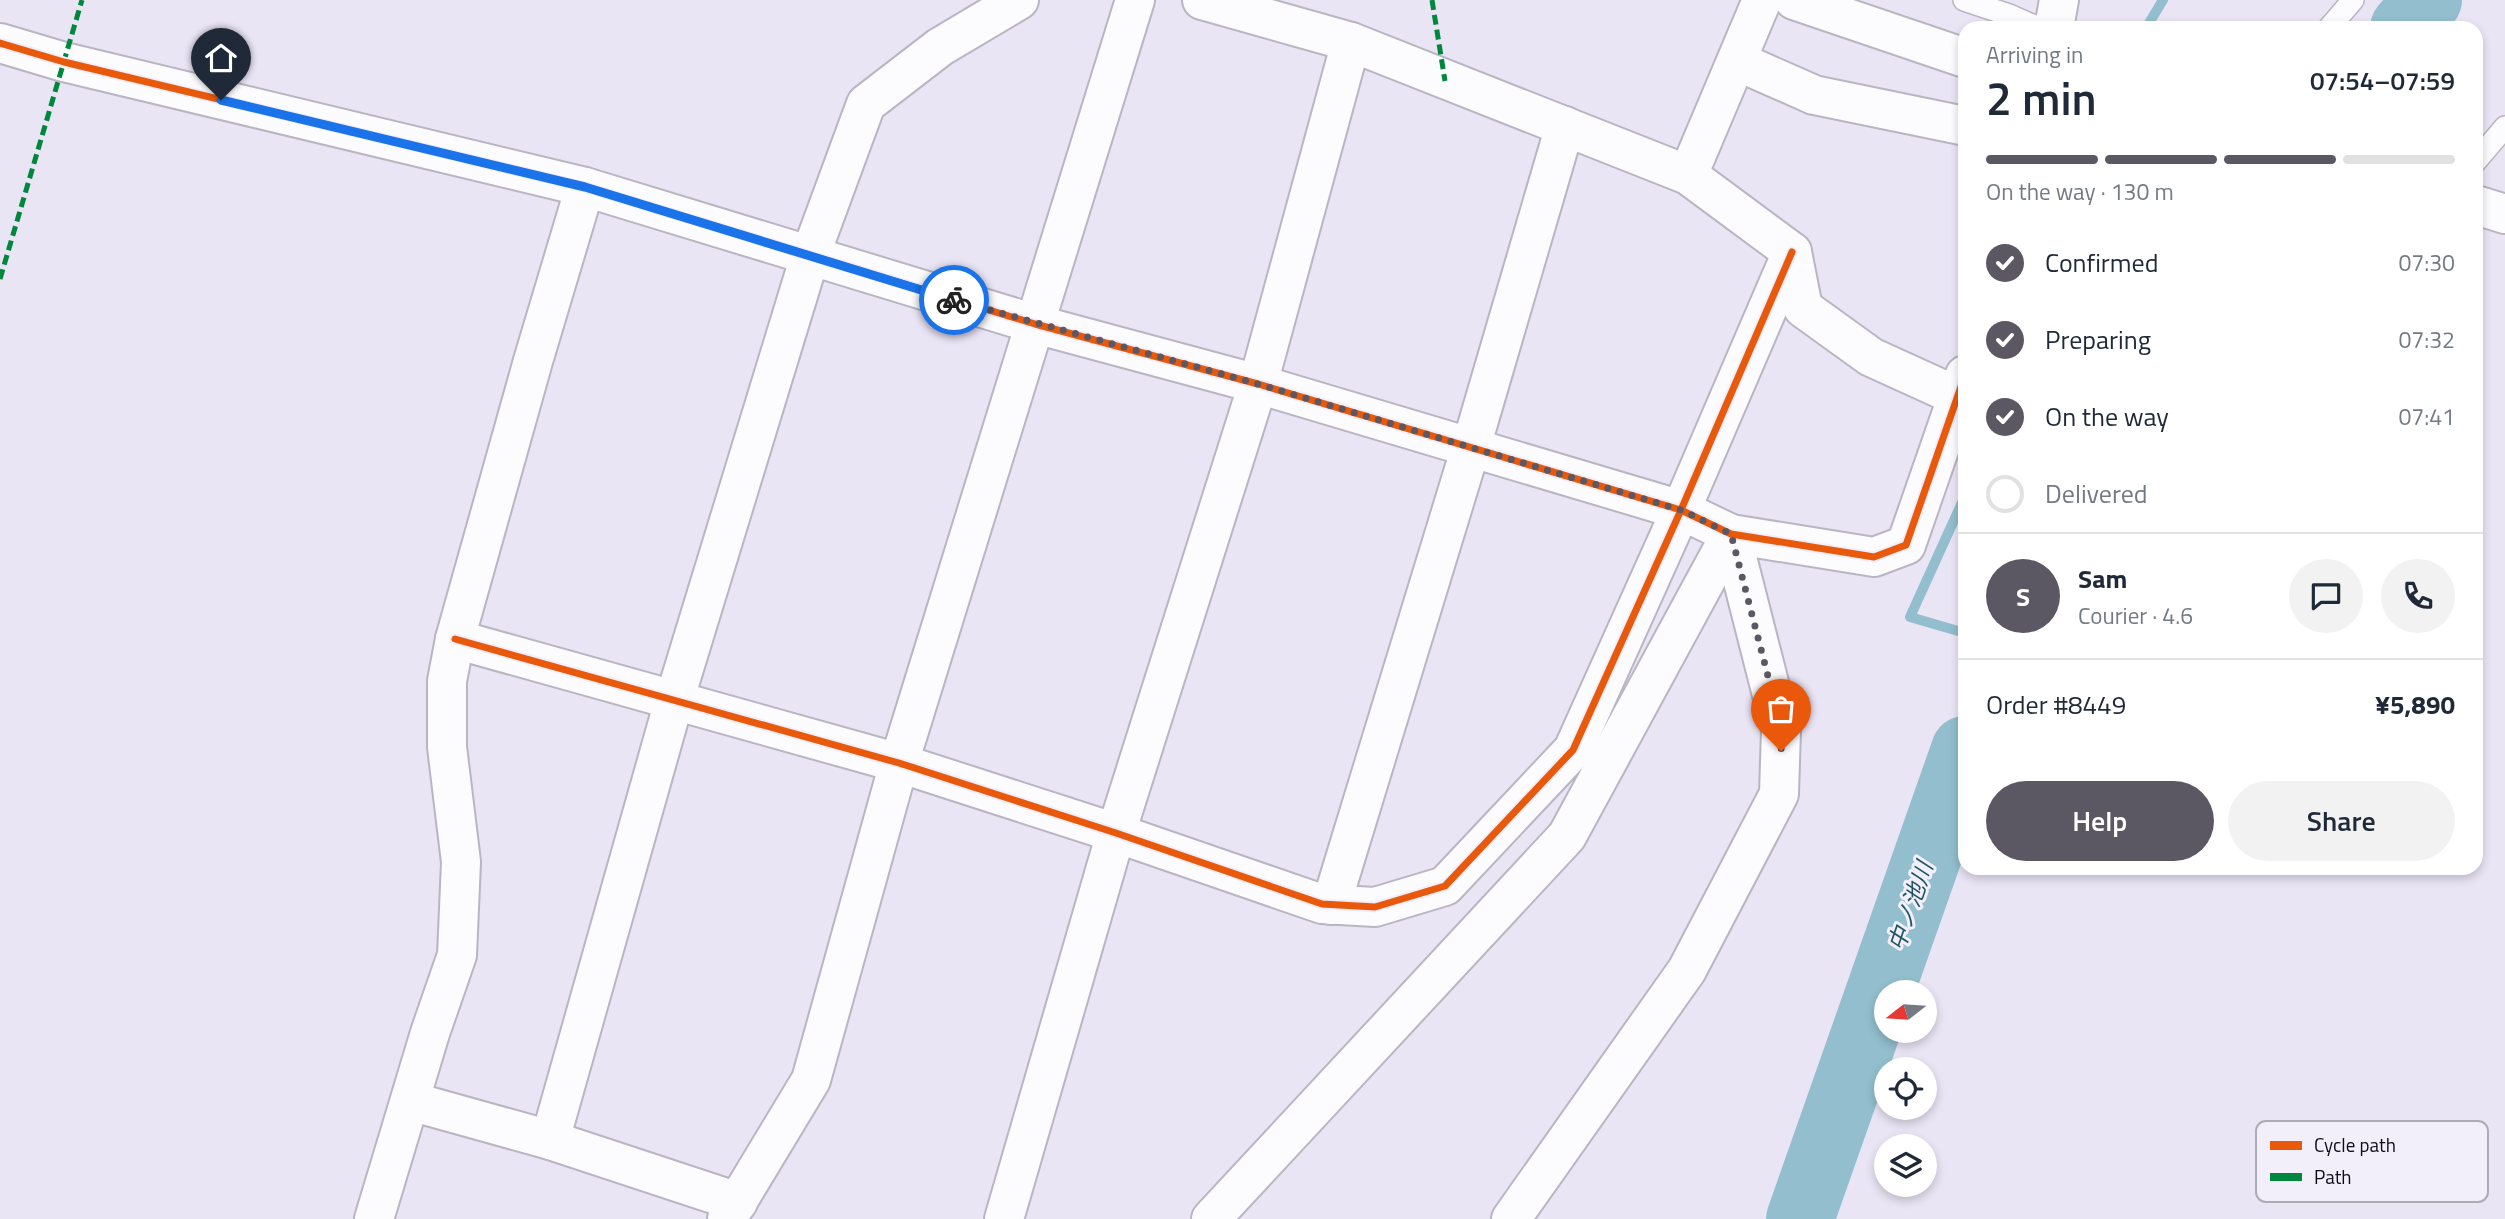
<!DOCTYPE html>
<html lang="en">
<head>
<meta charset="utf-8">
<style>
	:root { --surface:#fff; --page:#f2f2f3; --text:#1f2937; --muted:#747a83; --line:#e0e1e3; --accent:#5b5763 }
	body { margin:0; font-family:"Titillium Web","Noto Sans JP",sans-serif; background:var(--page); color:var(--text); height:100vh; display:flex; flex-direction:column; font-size:26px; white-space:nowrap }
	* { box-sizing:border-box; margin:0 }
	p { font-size:23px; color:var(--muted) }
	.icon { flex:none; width:38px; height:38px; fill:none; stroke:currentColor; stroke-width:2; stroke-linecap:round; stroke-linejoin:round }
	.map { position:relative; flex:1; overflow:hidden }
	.drawer { position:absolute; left:1958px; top:21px; width:525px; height:854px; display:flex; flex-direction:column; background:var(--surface); border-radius:21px; box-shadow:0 4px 10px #0003 }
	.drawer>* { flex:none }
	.needle { width:46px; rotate:253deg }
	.buttons { position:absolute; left:1874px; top:980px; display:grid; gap:14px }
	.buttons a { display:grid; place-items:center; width:63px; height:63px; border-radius:50%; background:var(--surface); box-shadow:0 4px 10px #0003; font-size:35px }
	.pin { position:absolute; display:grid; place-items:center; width:60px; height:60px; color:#fff; margin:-72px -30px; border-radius:50% 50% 50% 0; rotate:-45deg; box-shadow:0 0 7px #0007 }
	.pin .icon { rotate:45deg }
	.courier { position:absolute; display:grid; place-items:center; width:70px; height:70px; margin:-35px; border:5px solid #1a73e8; border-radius:50%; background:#fff; color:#222; box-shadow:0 2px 9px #0007 }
	.headline em { font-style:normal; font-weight:600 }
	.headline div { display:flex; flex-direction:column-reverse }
	.headline { display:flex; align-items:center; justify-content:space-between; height:119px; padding:0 28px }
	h1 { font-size:46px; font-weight:600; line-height:52px }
	.bar { display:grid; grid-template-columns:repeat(4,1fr); gap:10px 7px; align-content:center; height:84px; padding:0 28px }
	.bar i { height:9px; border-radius:5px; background:var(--line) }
	.bar .active { background:var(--accent) }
	.bar p { grid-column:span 4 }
	.line { display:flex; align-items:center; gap:18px; padding:0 28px; border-top:2px solid var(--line) }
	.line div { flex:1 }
	.round { display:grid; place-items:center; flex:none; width:74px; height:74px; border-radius:37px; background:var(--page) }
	ol { padding:0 28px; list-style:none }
	li { display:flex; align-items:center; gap:21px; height:77px }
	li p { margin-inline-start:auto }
	li .icon { padding:7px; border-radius:50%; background:var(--accent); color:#fff; stroke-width:4 }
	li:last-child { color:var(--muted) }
	li i { width:38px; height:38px; border:4px solid var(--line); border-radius:50% }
	.action { display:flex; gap:14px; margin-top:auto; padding:14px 28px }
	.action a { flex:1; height:80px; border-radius:42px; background:var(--accent); color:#fff; font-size:28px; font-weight:600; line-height:80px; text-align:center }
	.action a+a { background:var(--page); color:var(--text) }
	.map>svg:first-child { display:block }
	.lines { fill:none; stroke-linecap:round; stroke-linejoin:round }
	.stream { stroke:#92becd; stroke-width:10 }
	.river { stroke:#92becd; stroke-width:68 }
	.lane-casing { stroke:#b9b5c2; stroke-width:24 }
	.street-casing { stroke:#b9b5c2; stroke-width:42 }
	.secondary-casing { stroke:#b9b5c2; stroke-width:42 }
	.lane { stroke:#fcfbfe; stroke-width:21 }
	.street { stroke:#fcfbfe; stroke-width:38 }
	.secondary { stroke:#fcfbfe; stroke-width:38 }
	.quiet { stroke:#00873e; stroke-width:5; stroke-dasharray:10 5; stroke-linecap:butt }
	.cycleway-casing { stroke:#f2effb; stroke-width:11 }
	.cycleway { stroke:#e8590c; stroke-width:7 }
	.done { stroke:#5b5763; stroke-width:7; stroke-dasharray:0 12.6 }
	.route { stroke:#1a73e8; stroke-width:9 }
	.labels { text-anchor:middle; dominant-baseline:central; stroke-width:6; stroke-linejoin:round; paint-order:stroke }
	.water-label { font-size:23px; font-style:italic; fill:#1e5561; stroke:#f2effb }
	.key { fill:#f2effb; stroke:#aeabb6; stroke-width:2 }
	.key-label { font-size:19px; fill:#0e0b15 }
</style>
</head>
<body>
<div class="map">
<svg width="2505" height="1219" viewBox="0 0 2505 1219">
	<rect width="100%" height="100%" fill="#eae5f5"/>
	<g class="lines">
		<!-- stream -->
		<g class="stream">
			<path d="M 2146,28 L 2163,0"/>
			<path d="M 1965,496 L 1910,617 L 1965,633"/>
		</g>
		<!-- river -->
		<g class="river">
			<path d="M 2404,28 L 2428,0"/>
			<path d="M 1800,1219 L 1965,750"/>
		</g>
		<!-- lane casing -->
		<g class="lane-casing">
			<g id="lane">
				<path d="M 1964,0 L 2009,15 L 2039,28"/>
				<path d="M 2329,28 L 2353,0"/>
				<path d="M 2476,161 L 2505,127"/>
			</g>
		</g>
		<!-- street casing -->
		<g class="street-casing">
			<g id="street">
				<path d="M 1202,0 L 1351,42 L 1688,175 L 1792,252 L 1803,308 L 1871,357 L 1959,397"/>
				<path d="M 2054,28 L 2059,0"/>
				<path d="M 0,43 L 64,62 L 585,187 L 1035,324 L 1258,384 L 1681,510 L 1731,534 L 1874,557 L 1906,545 L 1965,375"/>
				<path d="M 1737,61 L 1814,95 L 1965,126"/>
				<path d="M 1688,175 L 1762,0"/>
				<path d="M 455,639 L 899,763 L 1116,833 L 1322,904 L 1375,907 L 1445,886 L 1573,750 L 1681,510 L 1792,252"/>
				<path d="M 1331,905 L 1471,447 L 1565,126"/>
				<path d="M 410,1101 L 550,1140 L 738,1202"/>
				<path d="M 550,1140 L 674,701 L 810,256 L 866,104 L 940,47 L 1019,0"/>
				<path d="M 374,1219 L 430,1033 L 457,955 L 461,862 L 447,747 L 447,681 L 455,639 L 533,361 L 585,187"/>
				<path d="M 727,1219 L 811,1080 L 899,763 L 1135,0"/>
				<path d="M 1004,1219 L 1116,833 L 1258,384 L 1351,42"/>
				<path d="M 1211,1219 L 1567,836 L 1731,534"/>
				<path d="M 1511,1219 L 1687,970 L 1779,794 L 1781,730 L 1731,534"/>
			</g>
		</g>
		<!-- secondary casing -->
		<g class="secondary-casing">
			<g id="secondary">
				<path d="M 1794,0 L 1965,58"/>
				<path d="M 2476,205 L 2505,214"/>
			</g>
		</g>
		<!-- lane -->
		<use href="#lane" class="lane"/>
		<!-- street -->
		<use href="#street" class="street"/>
		<!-- secondary -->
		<use href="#secondary" class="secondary"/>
		<!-- quiet -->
		<g class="quiet">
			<path d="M 1432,0 L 1445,81"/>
			<path d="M 0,279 L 82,0"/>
		</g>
		<!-- cycleway casing -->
		<g class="cycleway-casing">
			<g id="cycleway">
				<path d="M 0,43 L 64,62 L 585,187 L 1035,324 L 1258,384 L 1681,510 L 1731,534 L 1874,557 L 1906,545 L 1965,375"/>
				<path d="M 455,639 L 899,763 L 1116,833 L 1322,904 L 1375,907 L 1445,886 L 1573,750 L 1681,510 L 1792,252"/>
			</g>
		</g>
		<!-- cycleway -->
		<use href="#cycleway" class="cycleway"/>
	</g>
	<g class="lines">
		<!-- done -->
		<path class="done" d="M 954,300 L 1258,384 L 1681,510 L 1731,534 L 1782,730 L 1781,751"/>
		<!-- route -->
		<path class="route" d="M 221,100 L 585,187 L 954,300"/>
	</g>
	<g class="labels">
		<!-- water labels -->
		<g class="water-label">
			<text transform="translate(1910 906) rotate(-71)">中ノ池川</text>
		</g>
	</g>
	<!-- legend -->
	<rect x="2256" y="1121" width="232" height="81" rx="10" class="key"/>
	<rect x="2270" y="1141" width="32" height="9" fill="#e8590c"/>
	<rect x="2270" y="1173" width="32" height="8" fill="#00873e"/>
	<g class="key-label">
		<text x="2314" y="1152">Cycle path</text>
		<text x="2314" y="1184">Path</text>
	</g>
</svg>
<div class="buttons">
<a><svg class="needle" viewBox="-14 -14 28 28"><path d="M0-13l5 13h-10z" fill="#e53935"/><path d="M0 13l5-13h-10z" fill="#747a83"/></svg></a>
<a><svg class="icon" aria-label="locate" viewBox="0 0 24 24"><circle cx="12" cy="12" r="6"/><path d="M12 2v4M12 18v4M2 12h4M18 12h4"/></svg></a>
<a><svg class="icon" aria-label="layers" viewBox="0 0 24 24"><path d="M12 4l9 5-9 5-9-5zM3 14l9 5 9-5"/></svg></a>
</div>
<div class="pin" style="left:1781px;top:751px;background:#ea580c"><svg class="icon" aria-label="bag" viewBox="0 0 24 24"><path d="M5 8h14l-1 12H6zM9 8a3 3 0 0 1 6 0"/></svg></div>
<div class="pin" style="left:221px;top:100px;background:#1f2937"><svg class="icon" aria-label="home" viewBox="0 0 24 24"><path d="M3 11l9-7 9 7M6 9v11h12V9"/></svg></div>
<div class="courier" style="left:954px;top:300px"><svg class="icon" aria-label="bike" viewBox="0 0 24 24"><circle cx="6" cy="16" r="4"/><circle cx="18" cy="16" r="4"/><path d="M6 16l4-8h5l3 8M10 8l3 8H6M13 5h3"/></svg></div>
<section class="drawer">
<div class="headline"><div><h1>2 min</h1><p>Arriving in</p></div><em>07:54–07:59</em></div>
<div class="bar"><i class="active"></i><i class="active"></i><i class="active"></i><i></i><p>On the way · 130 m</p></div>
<ol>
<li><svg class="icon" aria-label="check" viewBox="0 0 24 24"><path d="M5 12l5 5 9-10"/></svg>Confirmed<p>07:30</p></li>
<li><svg class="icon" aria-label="check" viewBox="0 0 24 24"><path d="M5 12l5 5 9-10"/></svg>Preparing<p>07:32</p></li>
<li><svg class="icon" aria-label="check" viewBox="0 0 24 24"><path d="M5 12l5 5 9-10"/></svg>On the way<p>07:41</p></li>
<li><i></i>Delivered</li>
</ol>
<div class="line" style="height:126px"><b class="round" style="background:var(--accent);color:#fff">S</b><div><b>Sam</b><p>Courier · 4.6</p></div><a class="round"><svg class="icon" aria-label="chat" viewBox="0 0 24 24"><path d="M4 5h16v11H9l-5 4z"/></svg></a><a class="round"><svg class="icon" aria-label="phone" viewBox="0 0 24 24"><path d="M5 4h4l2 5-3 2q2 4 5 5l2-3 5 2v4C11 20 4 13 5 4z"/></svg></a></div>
<div class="line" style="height:91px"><div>Order #8449</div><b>¥5,890</b></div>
<div class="action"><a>Help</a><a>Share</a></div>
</section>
</div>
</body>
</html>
